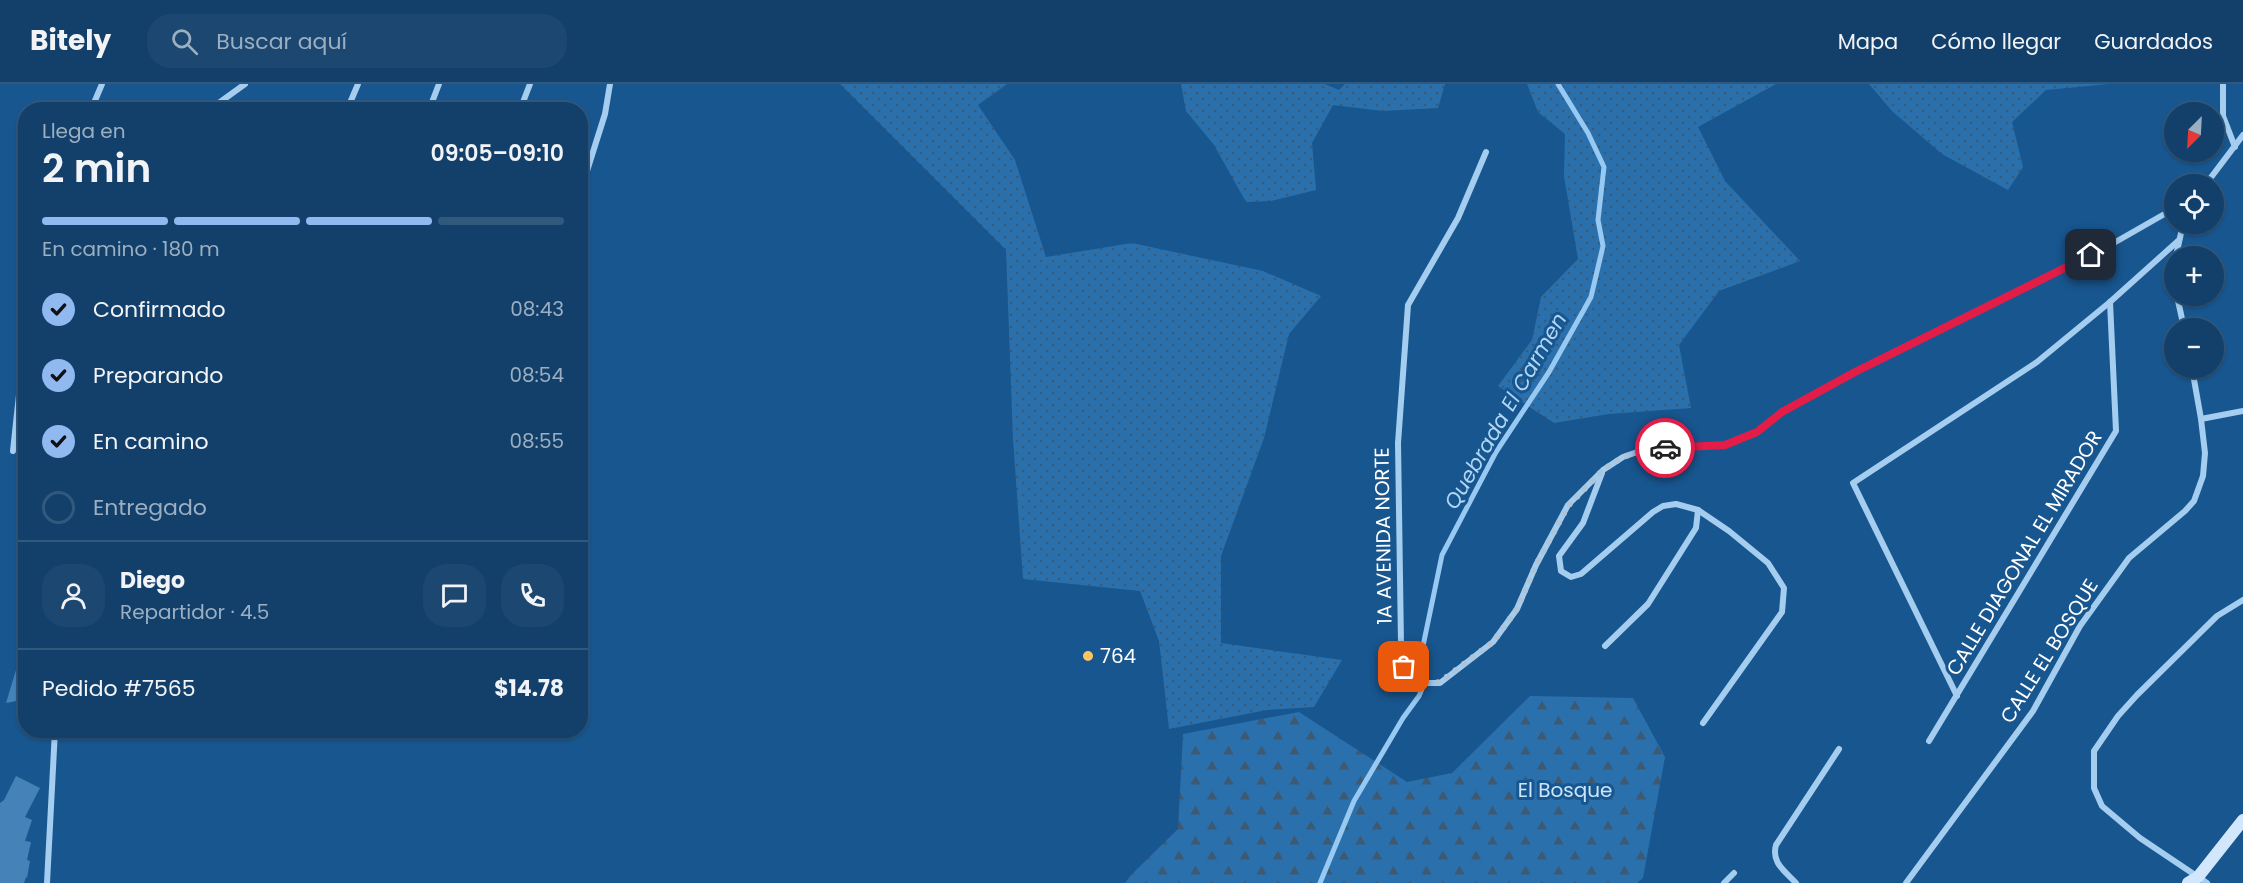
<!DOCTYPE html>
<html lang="es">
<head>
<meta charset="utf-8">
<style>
	:root { --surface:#12406b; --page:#1b4771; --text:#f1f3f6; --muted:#9cafc1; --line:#31597e; --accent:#90b9f0 }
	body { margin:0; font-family:Poppins,sans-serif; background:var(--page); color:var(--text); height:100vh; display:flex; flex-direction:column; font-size:22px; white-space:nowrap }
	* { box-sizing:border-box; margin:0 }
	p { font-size:20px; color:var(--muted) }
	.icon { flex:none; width:33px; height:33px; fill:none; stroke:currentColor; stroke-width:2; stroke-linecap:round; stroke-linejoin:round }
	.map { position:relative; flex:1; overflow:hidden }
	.details { position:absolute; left:18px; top:18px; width:570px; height:636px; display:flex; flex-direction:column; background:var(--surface); border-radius:24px; box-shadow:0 2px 4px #0004,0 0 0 2px var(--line) }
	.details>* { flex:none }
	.needle { width:39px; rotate:204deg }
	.controls { position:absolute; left:2164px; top:18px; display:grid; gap:12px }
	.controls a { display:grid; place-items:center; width:60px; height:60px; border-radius:50%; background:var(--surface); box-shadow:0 2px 4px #0004,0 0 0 2px var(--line); font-size:30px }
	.pin { position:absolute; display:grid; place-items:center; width:51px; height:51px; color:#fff; margin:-26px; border-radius:12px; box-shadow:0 3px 9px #0006 }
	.courier { position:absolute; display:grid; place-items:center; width:60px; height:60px; margin:-30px; border:4px solid #e11d48; border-radius:50%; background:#fff; color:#222; box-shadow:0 2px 8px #0007 }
	.headline em { font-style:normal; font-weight:600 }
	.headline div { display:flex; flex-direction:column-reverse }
	.headline { display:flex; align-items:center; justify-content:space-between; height:102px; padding:0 24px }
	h1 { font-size:39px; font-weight:600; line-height:45px }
	.bar { display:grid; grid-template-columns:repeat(4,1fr); gap:9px 6px; align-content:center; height:72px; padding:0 24px }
	.bar i { height:8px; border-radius:4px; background:var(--line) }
	.bar .on { background:var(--accent) }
	.bar p { grid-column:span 4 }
	.line { display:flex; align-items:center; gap:15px; padding:0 24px; border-top:2px solid var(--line) }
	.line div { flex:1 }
	.round { display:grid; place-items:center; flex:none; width:63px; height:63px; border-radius:24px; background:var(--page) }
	ol { padding:0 24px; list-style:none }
	li { display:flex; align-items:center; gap:18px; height:66px }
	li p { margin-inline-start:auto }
	li .icon { padding:6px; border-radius:50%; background:var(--accent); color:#111; stroke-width:4 }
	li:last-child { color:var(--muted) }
	li i { width:33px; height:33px; border:3px solid var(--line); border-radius:50% }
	header { display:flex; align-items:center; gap:36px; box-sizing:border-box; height:84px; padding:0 30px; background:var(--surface); border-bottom:2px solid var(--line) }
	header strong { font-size:28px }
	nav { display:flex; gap:33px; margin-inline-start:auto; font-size:21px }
	.search { width:420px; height:54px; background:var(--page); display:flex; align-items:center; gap:15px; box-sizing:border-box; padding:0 21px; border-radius:24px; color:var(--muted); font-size:22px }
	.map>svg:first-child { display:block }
	.grass { fill:url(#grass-dots) }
	.forest { fill:url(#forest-firs) }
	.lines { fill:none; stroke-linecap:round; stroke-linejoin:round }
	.stream { stroke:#97c9f2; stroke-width:5 }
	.building { fill:#4482b8 }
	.street { stroke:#a4cdef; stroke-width:6 }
	.secondary { stroke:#d2e7fb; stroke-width:12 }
	.done { stroke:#aec4d8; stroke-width:6; stroke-dasharray:0 10.8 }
	.route { stroke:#e11d48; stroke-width:8 }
	.poi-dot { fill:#ffc462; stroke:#18568f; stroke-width:2 }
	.labels { text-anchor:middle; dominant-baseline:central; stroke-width:6; stroke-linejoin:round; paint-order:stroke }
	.street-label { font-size:20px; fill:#fff; stroke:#18568f }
	.poi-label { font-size:20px; fill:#fff; stroke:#18568f; text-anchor:start }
	.park-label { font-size:20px; fill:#cbe5fb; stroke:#18568f }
	.water-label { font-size:21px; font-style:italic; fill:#b0d6f6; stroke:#18568f }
</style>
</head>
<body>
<header>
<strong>Bitely</strong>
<div class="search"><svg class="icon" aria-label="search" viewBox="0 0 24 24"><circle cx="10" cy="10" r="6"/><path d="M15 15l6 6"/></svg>Buscar aquí</div>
<nav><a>Mapa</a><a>Cómo llegar</a><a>Guardados</a></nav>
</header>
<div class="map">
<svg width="2243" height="799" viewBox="0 0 2243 799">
	<defs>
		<pattern id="grass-dots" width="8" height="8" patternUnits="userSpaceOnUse" patternTransform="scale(1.5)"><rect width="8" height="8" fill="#2a70ad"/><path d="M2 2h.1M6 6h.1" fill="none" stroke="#3e5a73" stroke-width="1.8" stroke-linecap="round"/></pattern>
		<pattern id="forest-firs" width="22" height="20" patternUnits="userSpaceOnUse" patternTransform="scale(1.5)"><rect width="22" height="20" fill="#2a70ad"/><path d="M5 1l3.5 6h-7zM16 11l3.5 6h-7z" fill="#3e5a73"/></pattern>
	</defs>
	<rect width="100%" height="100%" fill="#18568f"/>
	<!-- grass -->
	<g class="grass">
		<path d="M 840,0 L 1007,0 L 978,21 L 1015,76 L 1046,173 L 1132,159 L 1263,187 L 1321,212 L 1289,250 L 1264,354 L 1221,472 L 1221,559 L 1342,576 L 1314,623 L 1267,626 L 1169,645 L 1159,557 L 1140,507 L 1023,495 L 1013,355 L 1006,166 Z"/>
		<path d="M 1181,0 L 1325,0 L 1339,6 L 1345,0 L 1445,0 L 1438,24 L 1383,27 L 1333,21 L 1312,59 L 1316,106 L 1271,117 L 1246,118 L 1214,61 L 1186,27 Z"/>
		<path d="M 1527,0 L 1776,0 L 1698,43 L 1725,97 L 1800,177 L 1719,207 L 1679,261 L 1691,324 L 1609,330 L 1554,339 L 1498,302 L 1532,256 L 1541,213 L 1578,175 L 1564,92 L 1565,50 L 1538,28 Z"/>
		<path d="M 1869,0 L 2109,0 L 2046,6 L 2012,38 L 2023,83 L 2008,106 L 1942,70 L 1892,27 Z"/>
	</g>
	<!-- forest -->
	<path class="forest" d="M 1530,612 L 1633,614 L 1665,673 L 1643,794 L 1637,799 L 1125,799 L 1131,791 L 1178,745 L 1183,650 L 1299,628 L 1407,698 L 1452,689 Z"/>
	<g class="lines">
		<!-- stream -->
		<path class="stream" d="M 1320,799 L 1354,717 L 1403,634 L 1419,612 L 1425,598 L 1423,562 L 1442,471 L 1496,368 L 1549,288 L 1591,213 L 1603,162 L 1598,136 L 1604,83 L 1588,49 L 1558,0"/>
	</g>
	<!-- building -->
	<g class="building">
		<path d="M 22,566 L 26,567 L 26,615 L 6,619 Z"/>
		<path d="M 16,692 L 40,704 L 25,733 L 32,736 L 25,757 L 31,758 L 27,776 L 30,777 L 27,794 L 26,793 L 24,799 L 0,799 L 0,719 L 4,716 Z"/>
	</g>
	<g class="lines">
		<!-- street -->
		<g class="street">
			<path d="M 2223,0 L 2223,32 L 2235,63"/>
			<path d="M 91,26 L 102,0"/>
			<path d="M 209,26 L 245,0"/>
			<path d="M 347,26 L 358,0"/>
			<path d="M 429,26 L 439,0"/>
			<path d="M 520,26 L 530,0"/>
			<path d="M 1486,68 L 1458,134 L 1408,221 L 1398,359 L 1401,560 L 1404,583 L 1415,599 L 1440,599 L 1493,558 L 1517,525 L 1536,481 L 1568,421 L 1603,386 L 1623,373 L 1643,366 L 1725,361 L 1757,348 L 1782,328 L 1855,288 L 2112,160 L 2175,124"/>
			<path d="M 2206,100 L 2243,51"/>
			<path d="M 580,109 L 605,30 L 610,0"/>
			<path d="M 2176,172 L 2183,140"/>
			<path d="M 2177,212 L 2184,244"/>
			<path d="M 2201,335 L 2243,327"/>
			<path d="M 13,367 L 26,245"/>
			<path d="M 1602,389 L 1583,439 L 1559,472 L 1561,487 L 1571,493 L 1581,490 L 1653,428 L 1663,422 L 1676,420 L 1698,426 L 1729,447 L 1768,479 L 1784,504 L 1782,528 L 1703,639"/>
			<path d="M 1605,562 L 1648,520 L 1696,444 L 1698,426"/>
			<path d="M 1957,612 L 1853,399 L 2037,278 L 2110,218 L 2178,157"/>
			<path d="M 1929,657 L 2116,347 L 2110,218"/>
			<path d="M 47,799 L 55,646"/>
			<path d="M 1724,799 L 1734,789"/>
			<path d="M 1796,799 C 1785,787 1771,779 1776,761 L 1839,665"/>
			<path d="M 1906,799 L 2033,627 L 2080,542 L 2129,474 L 2185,427 L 2194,417 L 2203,392 L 2205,369 L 2201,335 L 2192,284"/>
			<path d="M 2207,799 L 2140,754 L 2102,722 L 2094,704 L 2094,667 L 2118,632 L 2137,611 L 2217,532 L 2243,516"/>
		</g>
		<!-- secondary -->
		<path class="secondary" d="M 2188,799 L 2198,793 L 2243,736"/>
	</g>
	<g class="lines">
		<!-- done -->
		<path class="done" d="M 1404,583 L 1415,600 L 1440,598 L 1493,558 L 1517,525 L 1536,481 L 1568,422 L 1603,386 L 1623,373 L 1643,366 L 1665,364"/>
		<!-- route -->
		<path class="route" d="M 1665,364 L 1725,361 L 1757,348 L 1782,328 L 1855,288 L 2091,171"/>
	</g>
	<!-- markers -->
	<circle class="poi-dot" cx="1088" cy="572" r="6"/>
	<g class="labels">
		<!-- street labels -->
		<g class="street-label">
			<text transform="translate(1383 452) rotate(-91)">1A AVENIDA NORTE</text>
			<text transform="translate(2024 469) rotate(-59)">CALLE DIAGONAL EL MIRADOR</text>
			<text transform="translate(2049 567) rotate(-58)">CALLE EL BOSQUE</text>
		</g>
		<!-- poi labels -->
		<g class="poi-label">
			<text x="1100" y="572">764</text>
		</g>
		<!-- park labels -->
		<g class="park-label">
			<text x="1565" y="706">El Bosque</text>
		</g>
		<!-- water labels -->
		<g class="water-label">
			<text transform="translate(1505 327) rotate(-60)">Quebrada El Carmen</text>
		</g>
	</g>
</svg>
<div class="controls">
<a><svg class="needle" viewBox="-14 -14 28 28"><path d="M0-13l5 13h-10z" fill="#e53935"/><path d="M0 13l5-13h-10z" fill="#9cafc1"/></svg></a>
<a><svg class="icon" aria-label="locate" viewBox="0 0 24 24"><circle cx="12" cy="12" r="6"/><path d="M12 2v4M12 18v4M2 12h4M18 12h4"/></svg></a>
<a>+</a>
<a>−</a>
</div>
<div class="pin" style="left:1404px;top:583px;background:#ea580c"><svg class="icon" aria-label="bag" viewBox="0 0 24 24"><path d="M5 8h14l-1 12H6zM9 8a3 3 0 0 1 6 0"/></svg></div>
<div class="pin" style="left:2091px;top:171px;background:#1f2937"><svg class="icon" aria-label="home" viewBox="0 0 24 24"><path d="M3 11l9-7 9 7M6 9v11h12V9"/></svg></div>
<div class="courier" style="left:1665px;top:364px"><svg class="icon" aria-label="car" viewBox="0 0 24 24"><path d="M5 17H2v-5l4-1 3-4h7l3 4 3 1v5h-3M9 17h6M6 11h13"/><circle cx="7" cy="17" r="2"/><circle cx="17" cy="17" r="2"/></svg></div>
<section class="details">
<div class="headline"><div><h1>2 min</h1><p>Llega en</p></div><em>09:05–09:10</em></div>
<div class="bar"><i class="on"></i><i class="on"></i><i class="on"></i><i></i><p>En camino · 180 m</p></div>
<ol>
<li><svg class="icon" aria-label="check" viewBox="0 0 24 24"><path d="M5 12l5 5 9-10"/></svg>Confirmado<p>08:43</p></li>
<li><svg class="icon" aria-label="check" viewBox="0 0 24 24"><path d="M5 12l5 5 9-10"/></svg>Preparando<p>08:54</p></li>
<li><svg class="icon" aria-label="check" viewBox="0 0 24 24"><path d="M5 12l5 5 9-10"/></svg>En camino<p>08:55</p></li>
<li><i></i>Entregado</li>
</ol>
<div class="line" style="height:108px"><a class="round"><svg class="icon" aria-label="person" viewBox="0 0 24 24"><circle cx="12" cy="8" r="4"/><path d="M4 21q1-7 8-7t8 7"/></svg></a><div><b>Diego</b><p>Repartidor · 4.5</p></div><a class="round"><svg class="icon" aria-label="chat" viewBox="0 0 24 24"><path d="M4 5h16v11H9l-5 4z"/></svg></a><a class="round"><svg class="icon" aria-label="phone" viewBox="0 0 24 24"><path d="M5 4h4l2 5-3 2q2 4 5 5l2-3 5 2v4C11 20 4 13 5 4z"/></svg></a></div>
<div class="line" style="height:78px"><div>Pedido #7565</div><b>$14.78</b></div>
</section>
</div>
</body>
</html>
